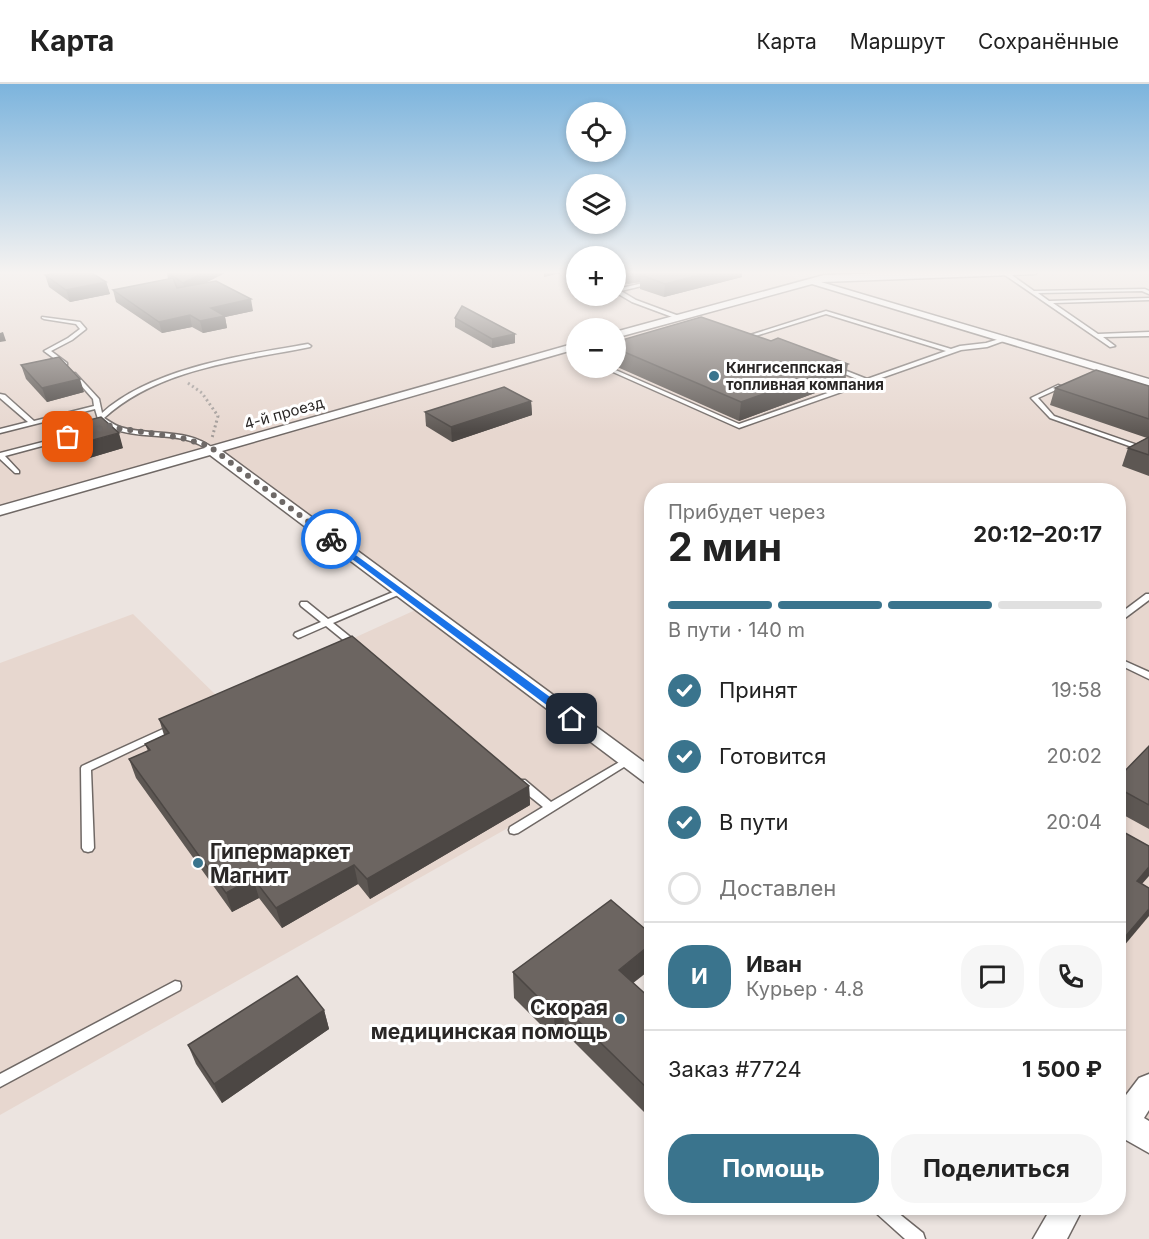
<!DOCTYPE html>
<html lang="ru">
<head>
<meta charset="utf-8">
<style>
	:root { --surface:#fff; --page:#f6f6f6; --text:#222; --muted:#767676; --line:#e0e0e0; --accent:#3a748d }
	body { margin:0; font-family:Inter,sans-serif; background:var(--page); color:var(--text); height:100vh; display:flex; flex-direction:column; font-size:22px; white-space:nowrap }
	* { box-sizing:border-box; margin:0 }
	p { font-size:20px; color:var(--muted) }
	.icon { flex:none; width:33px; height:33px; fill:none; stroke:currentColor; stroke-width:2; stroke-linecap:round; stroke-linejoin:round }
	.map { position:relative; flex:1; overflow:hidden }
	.panel { position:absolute; left:644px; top:399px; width:482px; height:732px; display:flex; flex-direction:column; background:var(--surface); border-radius:24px; box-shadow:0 3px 9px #0003 }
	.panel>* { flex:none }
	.tools { position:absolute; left:566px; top:18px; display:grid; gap:12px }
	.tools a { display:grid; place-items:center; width:60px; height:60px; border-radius:50%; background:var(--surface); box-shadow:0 3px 9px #0003; font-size:30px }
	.pin { position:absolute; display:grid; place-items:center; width:51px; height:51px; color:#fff; margin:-26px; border-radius:12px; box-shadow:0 3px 9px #0006 }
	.courier { position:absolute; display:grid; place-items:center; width:60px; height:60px; margin:-30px; border:4px solid #1a73e8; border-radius:50%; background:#fff; color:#222; box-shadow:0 2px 8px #0007 }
	.overview em { font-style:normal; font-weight:700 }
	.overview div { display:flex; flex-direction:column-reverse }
	.overview { display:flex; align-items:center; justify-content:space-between; height:102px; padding:0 24px }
	h1 { font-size:39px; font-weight:700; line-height:45px }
	.bar { display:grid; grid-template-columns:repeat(4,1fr); gap:9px 6px; align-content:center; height:72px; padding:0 24px }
	.bar i { height:8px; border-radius:4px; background:var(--line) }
	.bar .current { background:var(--accent) }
	.bar p { grid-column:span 4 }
	.line { display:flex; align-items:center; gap:15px; padding:0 24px; border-top:2px solid var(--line) }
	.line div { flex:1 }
	.round { display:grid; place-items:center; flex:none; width:63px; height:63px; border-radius:24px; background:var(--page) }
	ol { padding:0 24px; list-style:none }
	li { display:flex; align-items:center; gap:18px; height:66px }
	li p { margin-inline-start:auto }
	li .icon { padding:6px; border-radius:50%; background:var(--accent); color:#fff; stroke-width:4 }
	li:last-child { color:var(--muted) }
	li i { width:33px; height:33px; border:3px solid var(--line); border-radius:50% }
	.action { display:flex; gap:12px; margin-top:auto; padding:12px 24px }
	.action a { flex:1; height:69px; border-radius:24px; background:var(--accent); color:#fff; font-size:24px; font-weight:700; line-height:69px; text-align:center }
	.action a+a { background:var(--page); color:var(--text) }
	header { display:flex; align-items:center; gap:36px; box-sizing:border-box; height:84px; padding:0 30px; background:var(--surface); border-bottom:2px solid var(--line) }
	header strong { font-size:28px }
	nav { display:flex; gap:33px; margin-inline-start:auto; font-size:21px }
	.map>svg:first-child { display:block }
	.built { fill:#e7d7cf; fill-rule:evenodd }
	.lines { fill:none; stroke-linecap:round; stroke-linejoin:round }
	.service-casing { stroke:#6f6865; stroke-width:3 }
	.minor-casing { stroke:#6f6865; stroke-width:3 }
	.path { stroke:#a19b98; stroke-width:3; stroke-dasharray:2 3; stroke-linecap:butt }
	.service { fill:#fff; fill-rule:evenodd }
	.minor { fill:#fff; fill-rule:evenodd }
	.wall { fill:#5d5753 }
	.shaded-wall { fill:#4c4744 }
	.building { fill:#6c6561; stroke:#4c4744; stroke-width:1.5 }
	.route { fill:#1a73e8 }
	.done { stroke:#6e6967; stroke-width:6; stroke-dasharray:0 10.8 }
	.poi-dot { fill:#3a748d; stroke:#fff; stroke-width:2 }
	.labels { text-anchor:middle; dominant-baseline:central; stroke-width:6; stroke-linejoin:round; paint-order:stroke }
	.far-poi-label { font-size:15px; font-weight:bold; fill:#2a2726; stroke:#fff; text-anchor:start }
	.far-street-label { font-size:15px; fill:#2a2726; stroke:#fff }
	.near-poi-label { font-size:21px; font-weight:bold; fill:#2a2726; stroke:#fff; text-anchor:start }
</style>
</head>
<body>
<header>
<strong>Карта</strong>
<nav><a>Карта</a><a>Маршрут</a><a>Сохранённые</a></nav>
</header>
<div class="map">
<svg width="1149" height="1155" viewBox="0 0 1149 1155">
	<rect width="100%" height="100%" fill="#ece4e0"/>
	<!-- built -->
	<g class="built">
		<path d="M 24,187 L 576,187 L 576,212 L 615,212 L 615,187 L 749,187 L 808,196 L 841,192 L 1149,187 L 1149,1055 L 1118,1032 L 1118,406 L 651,406 L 651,689 L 214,367 L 0,427 L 0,191 ZM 576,244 L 615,244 L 615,284 L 576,284 Z"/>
		<path d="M 422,523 L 628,676 L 0,1031 L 0,579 L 133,530 L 220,615 Z"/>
	</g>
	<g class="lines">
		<!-- service casing -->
		<g class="service-casing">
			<g id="service">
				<path d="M 567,187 L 576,188 L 576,191 L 567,188 Z"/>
				<path d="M 1002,187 L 1006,187 L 1034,207 L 1145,205 L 1149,207 L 1149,210 L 1142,207 L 1038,209 L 1049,217 L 1149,214 L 1149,216 L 1053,219 L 1098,250 L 1149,248 L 1149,252 L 1103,253 L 1115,262 L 1110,263 L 1002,189 Z"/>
				<path d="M 652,197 L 654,199 L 621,207 L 636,216 L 679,232 L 679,234 L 675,234 L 632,218 L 615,208 L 615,205 L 617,205 Z"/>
				<path d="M 826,227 L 951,265 L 960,262 L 986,259 L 1006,253 L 1009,255 L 987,263 L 961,266 L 739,344 L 604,284 L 611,284 L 739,340 L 862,297 L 835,286 L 835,284 L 839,284 L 867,295 L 946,267 L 826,230 L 749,254 L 744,253 Z"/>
				<path d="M 42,233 L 80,238 L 86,245 L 72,256 L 51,267 L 67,279 L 67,281 L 63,281 L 44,267 L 68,254 L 80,245 L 76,240 L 44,235 L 42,234 Z"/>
				<path d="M 308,260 L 311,262 L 310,263 C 240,277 159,284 104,334 C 109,337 114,341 120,343 C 152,353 189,343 215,366 L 215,368 L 211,368 C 184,345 146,357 114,345 C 108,343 103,338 98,335 L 95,325 L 0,349 L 0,345 L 28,338 L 0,314 L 0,310 L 5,311 L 34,337 L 94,322 L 93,315 L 72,291 L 75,289 L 99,315 L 102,329 C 152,284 243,271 308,260 Z"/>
				<path d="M 565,263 L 576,268 L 576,272 L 563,266 L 563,264 Z"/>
				<path d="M 1058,301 L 1070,306 L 1067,308 L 1058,305 L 1038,314 L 1054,332 L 1149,365 L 1149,369 L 1050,334 L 1031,314 Z"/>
				<path d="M 70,351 L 72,352 L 72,354 L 5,372 L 19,387 L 19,389 L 15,389 L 0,375 L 0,369 Z"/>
				<path d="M 398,506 L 401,506 L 405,508 L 333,539 L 359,560 L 360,562 L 359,564 L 353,564 L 326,542 L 301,553 L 298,554 L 294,551 L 295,549 L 321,538 L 301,522 L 300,520 L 301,518 L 307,518 L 328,535 Z"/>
				<path d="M 1146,510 L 1149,510 L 1149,516 L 1121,537 L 1118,537 L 1118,531 Z"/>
				<path d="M 1118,574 L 1149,588 L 1149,595 L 1118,580 Z"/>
				<path d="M 174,640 L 179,643 L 177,645 L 91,686 L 94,764 L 92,767 L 88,768 L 84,767 L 82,764 L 81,684 L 82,682 Z"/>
				<path d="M 628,673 L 632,674 L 633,676 L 632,678 L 518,749 L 514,750 L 510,749 L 509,746 L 510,743 L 543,723 L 517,702 L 516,699 L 517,696 L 525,696 L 551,718 Z"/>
				<path d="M 175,897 L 180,898 L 181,902 L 180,906 L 0,1003 L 0,990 Z"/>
				<path d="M 873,1124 L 892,1124 L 923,1149 L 925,1155 L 905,1155 L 876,1129 Z"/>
			</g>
		</g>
		<!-- minor casing -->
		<g class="minor-casing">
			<g id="minor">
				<path d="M 951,187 L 1039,187 L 1035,190 L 821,198 L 1149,295 L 1149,302 L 812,200 L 615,254 L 615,248 L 824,191 Z"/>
				<path d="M 576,259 L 576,265 L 222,367 L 651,683 L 651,700 L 644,698 L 210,371 L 0,431 L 0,422 Z"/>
				<path d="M 1149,990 L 1149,1026 L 1144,1034 L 1149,1037 L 1149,1069 L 1126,1056 L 1118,1059 L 1118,1018 L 1120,1019 L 1139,994 Z"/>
				<path d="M 1051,1124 L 1083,1124 L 1067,1155 L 1033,1155 Z"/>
			</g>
		</g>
		<!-- path -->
		<path class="path" d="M 188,299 L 202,309 L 218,332 L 212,354"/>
		<!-- service -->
		<use href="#service" class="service"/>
		<!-- minor -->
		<use href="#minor" class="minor"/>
	</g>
	<!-- wall -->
	<g class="wall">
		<path d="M 615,187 L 742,187 L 742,193 L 664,213 L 640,205 L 640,198 L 628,200 L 615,196 Z"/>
		<path d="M 167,188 L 207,198 L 253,227 L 225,233 L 227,244 L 203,249 L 192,243 L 162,249 L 116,218 L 113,206 L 168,195 Z"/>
		<path d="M 45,191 L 106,198 L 110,210 L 70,218 L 49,203 Z"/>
		<path d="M 455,234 L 515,250 L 515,259 L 492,264 L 455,243 Z"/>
		<path d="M 615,258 L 845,298 L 739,337 L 615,282 Z"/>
		<path d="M 21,281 L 84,308 L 47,318 L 26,295 Z"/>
		<path d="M 1149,302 L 1149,392 L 1122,382 L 1128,364 L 1147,354 L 1050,321 L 1055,304 Z"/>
		<path d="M 531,317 L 532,331 L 452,358 L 426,342 L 425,328 Z"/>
		<path d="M 54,345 L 123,364 L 76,378 L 59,360 Z"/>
		<path d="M 159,635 L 529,702 L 530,721 L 370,815 L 358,800 L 282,844 L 259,814 L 232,828 L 136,694 L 129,675 L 148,667 L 145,660 L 164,651 Z"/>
		<path d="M 1149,662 L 1149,745 L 1118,728 L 1118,694 Z"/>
		<path d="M 513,888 L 633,899 L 651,915 L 651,1035 L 564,948 L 555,955 L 514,914 Z"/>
		<path d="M 324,926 L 329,945 L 222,1019 L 196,980 L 188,961 Z"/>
		<path d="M 739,1124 L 750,1124 L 744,1129 Z"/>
	</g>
	<!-- shaded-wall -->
	<g class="shaded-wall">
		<path d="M 207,187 L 229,187 L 186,209 L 183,199 Z"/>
		<path d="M 544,187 L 566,187 L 565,188 L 544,193 Z"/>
		<path d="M 628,187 L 664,187 L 641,191 L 640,198 L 628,200 Z"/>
		<path d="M 714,187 L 742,187 L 742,193 L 664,213 L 665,200 Z"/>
		<path d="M 106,198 L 110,210 L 70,218 L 66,206 Z"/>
		<path d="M 251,215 L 253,227 L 225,233 L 227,244 L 203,249 L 200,237 L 211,224 Z"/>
		<path d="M 190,231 L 192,243 L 162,249 L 159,238 Z"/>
		<path d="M 3,248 L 6,257 L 0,258 L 0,249 Z"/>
		<path d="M 515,250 L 515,259 L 492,264 L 492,255 Z"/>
		<path d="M 848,280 L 845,298 L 739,337 L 741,318 Z"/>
		<path d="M 80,295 L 84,308 L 47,318 L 42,304 Z"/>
		<path d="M 531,317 L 532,331 L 452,358 L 451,343 Z"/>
		<path d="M 119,349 L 123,364 L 76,378 L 71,362 Z"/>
		<path d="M 529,702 L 530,721 L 370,815 L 367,795 Z"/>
		<path d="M 354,781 L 358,800 L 282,844 L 276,824 Z"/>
		<path d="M 1149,783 L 1149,792 L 1127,817 L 1137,797 Z"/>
		<path d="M 253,794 L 259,814 L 232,828 L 226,809 Z"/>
		<path d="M 1149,825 L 1149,832 L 1118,869 L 1118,863 L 1119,860 Z"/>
		<path d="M 651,860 L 651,885 L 618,911 L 619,886 Z"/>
		<path d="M 563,922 L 564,948 L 555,955 L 554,929 Z"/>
		<path d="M 324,926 L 329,945 L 222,1019 L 214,1000 Z"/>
		<path d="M 746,1124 L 750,1124 L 744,1129 Z"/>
	</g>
	<!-- building -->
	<g class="building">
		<path d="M 68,187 L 89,187 L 106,198 L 66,206 L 45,191 Z"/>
		<path d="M 168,187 L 207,187 L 183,199 L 167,188 Z"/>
		<path d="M 656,187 L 714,187 L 665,200 L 641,191 Z"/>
		<path d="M 173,194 L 177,204 L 216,197 L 251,215 L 211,224 L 225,232 L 200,237 L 190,231 L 159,238 L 113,206 Z"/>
		<path d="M 462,222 L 515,250 L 492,255 L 455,234 Z"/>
		<path d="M 701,233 L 771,257 L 778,254 L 848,280 L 741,318 L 615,264 L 615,258 Z"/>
		<path d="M 59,273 L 80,295 L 42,304 L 21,281 Z"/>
		<path d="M 1096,286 L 1149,302 L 1149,335 L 1055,304 Z"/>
		<path d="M 504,303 L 531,317 L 451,343 L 425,328 Z"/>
		<path d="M 101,333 L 119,349 L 71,362 L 54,345 Z"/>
		<path d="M 1149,353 L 1149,371 L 1128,364 Z"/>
		<path d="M 352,552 L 529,702 L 367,795 L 354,781 L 276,824 L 253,794 L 226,809 L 129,675 L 150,666 L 145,660 L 169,649 L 159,635 Z"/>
		<path d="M 1149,662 L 1149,721 L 1118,704 L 1118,694 Z"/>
		<path d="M 1118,745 L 1149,762 L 1149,783 L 1137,797 L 1149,804 L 1149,825 L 1119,860 L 1118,859 Z"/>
		<path d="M 611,816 L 651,850 L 651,860 L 619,886 L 651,915 L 651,1008 L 563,922 L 554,929 L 513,888 Z"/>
		<path d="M 297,892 L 324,926 L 214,1000 L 188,961 Z"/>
	</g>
	<!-- sky -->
	<linearGradient id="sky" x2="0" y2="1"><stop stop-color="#7cb4dd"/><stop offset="0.54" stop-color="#f6f3f1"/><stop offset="1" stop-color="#f6f3f1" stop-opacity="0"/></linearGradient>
	<rect width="1149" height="349" fill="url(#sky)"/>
	<!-- route -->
	<path class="route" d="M 331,453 L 576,632 L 576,637 L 568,637 L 328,457 L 327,455 Z"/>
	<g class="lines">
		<!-- done -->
		<path class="done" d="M 68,353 L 112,341 L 117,344 L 182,354 L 209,362 L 331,455"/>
	</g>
	<!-- markers -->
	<g class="poi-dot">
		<circle cx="714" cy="292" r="6"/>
		<circle cx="198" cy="779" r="6"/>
		<circle cx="620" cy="935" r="6"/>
	</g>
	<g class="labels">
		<!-- far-poi labels -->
		<g class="far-poi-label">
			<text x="726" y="283">Кингисеппская<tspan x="726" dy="17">топливная компания</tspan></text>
		</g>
		<!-- far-street labels -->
		<g class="far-street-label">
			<text transform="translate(284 329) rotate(-16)">4-й проезд</text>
		</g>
		<!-- near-poi labels -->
		<g class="near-poi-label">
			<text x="210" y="767">Гипермаркет<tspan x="210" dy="24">Магнит</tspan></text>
			<text x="608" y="923" text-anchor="end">Скорая<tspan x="608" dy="24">медицинская помощь</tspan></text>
		</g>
	</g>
</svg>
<div class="tools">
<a><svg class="icon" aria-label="locate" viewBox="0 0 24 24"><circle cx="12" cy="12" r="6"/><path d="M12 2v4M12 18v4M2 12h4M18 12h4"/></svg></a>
<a><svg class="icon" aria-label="layers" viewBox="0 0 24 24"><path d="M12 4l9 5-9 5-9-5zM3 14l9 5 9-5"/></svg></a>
<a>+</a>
<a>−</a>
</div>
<div class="pin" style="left:68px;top:353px;background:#ea580c"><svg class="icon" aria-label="bag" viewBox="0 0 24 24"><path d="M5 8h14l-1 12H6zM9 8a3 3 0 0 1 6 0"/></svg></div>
<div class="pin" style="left:572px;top:635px;background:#1f2937"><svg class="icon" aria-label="home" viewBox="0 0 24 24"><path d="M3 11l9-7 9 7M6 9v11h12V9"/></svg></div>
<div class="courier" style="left:331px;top:455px"><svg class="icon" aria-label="bike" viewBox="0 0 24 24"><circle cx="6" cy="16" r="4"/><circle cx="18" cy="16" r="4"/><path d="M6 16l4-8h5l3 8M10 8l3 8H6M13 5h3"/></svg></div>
<section class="panel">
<div class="overview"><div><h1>2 мин</h1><p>Прибудет через</p></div><em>20:12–20:17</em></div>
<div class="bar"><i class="current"></i><i class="current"></i><i class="current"></i><i></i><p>В пути · 140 m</p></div>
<ol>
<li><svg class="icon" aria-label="check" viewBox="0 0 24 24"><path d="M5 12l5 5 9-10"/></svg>Принят<p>19:58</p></li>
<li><svg class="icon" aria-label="check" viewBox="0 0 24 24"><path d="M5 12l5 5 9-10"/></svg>Готовится<p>20:02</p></li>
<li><svg class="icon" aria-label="check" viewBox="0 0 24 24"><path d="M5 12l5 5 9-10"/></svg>В пути<p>20:04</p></li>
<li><i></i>Доставлен</li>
</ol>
<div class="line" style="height:108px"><b class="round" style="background:var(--accent);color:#fff">И</b><div><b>Иван</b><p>Курьер · 4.8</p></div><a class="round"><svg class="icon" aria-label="chat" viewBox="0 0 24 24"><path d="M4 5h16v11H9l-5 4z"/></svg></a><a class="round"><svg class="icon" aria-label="phone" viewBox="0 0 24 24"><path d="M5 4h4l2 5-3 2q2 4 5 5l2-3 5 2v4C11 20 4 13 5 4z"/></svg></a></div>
<div class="line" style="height:78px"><div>Заказ #7724</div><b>1 500 ₽</b></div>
<div class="action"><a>Помощь</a><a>Поделиться</a></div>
</section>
</div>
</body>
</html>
